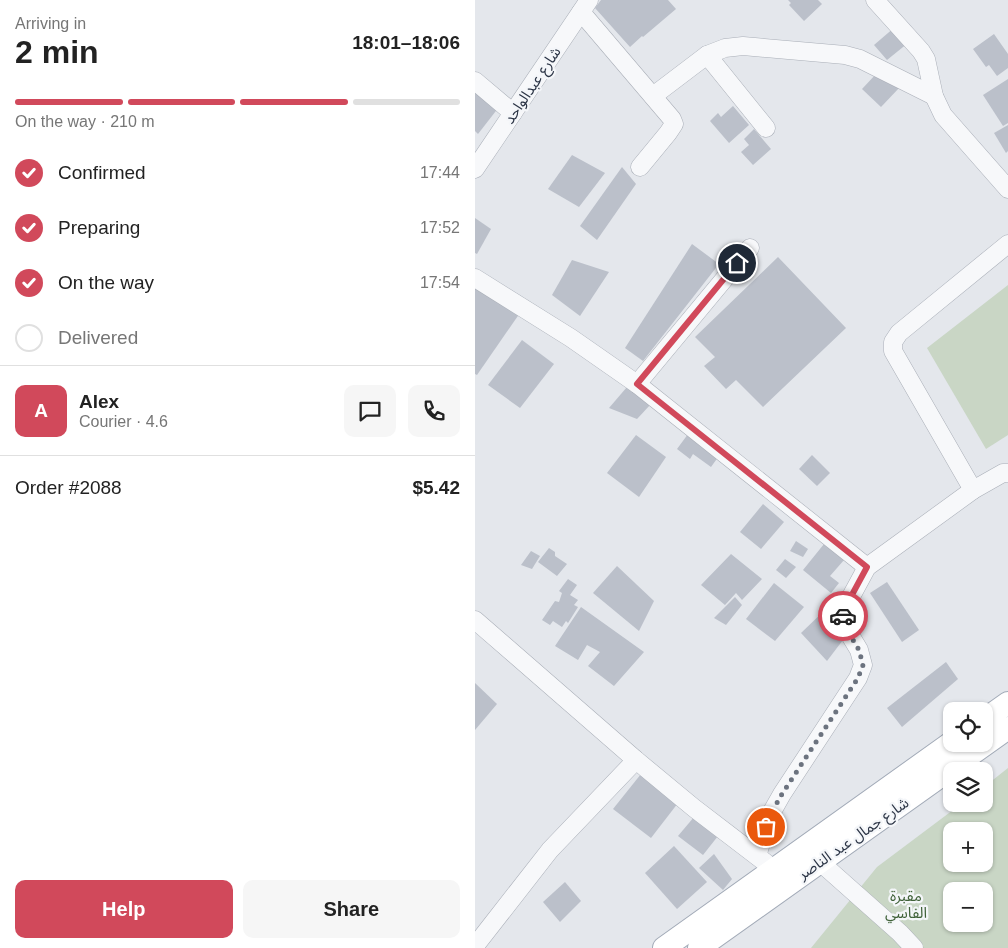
<!DOCTYPE html>
<html lang="en">
<head>
<meta charset="utf-8">
<style>
	:root { --surface:#fff; --page:#f6f6f6; --text:#222; --muted:#767676; --line:#e0e0e0; --accent:#d1495b }
	body { margin:0; font-family:Helvetica,"Noto Sans Arabic",sans-serif; background:var(--page); color:var(--text); height:100vh; display:flex; flex-direction:column; font-size:19px; white-space:nowrap }
	* { box-sizing:border-box; margin:0 }
	p { font-size:16px; color:var(--muted) }
	.icon { flex:none; width:28px; height:28px; fill:none; stroke:currentColor; stroke-width:2; stroke-linecap:round; stroke-linejoin:round }
	.map { position:relative; flex:1; overflow:hidden }
	.sheet { display:flex; flex-direction:column; background:var(--surface); width:475px }
	.sheet>* { flex:none }
	.tools { position:absolute; left:468px; top:702px; display:grid; gap:10px }
	.tools a { display:grid; place-items:center; width:50px; height:50px; border-radius:10px; background:var(--surface); box-shadow:0 1px 4px #0004; font-size:25px }
	.pin { position:absolute; display:grid; place-items:center; width:42px; height:42px; color:#fff; margin:-21px; border:2px solid #fff; border-radius:50%; box-shadow:0 1px 5px #0007 }
	.courier { position:absolute; display:grid; place-items:center; width:50px; height:50px; margin:-25px; border:4px solid #d1495b; border-radius:50%; background:#fff; color:#222; box-shadow:0 1px 6px #0007 }
	.summary em { font-style:normal; font-weight:700 }
	.summary div { display:flex; flex-direction:column-reverse }
	.summary { display:flex; align-items:center; justify-content:space-between; height:85px; padding:0 15px }
	h1 { font-size:32px; font-weight:700; line-height:38px }
	.bar { display:grid; grid-template-columns:repeat(4,1fr); gap:8px 5px; align-content:center; height:60px; padding:0 15px }
	.bar i { height:6px; border-radius:4px; background:var(--line) }
	.bar .selected { background:var(--accent) }
	.bar p { grid-column:span 4 }
	.line { display:flex; align-items:center; gap:12px; padding:0 15px; border-top:1px solid var(--line) }
	.line div { flex:1 }
	.round { display:grid; place-items:center; flex:none; width:52px; height:52px; border-radius:10px; background:var(--page) }
	ol { padding:0 15px; list-style:none }
	li { display:flex; align-items:center; gap:15px; height:55px }
	li p { margin-inline-start:auto }
	li .icon { padding:5px; border-radius:50%; background:var(--accent); color:#fff; stroke-width:4 }
	li:last-child { color:var(--muted) }
	li i { width:28px; height:28px; border:2px solid var(--line); border-radius:50% }
	.cta { display:flex; gap:10px; margin-top:auto; padding:10px 15px }
	.cta a { flex:1; height:58px; border-radius:10px; background:var(--accent); color:#fff; font-size:20px; font-weight:700; line-height:58px; text-align:center }
	.cta a+a { background:var(--page); color:var(--text) }
	main { display:flex; flex:1; min-height:0 }
	.map>svg:first-child { display:block }
	.green { fill:#c9d6c5; fill-rule:evenodd }
	.building { fill:#bbc0ca }
	.lines { fill:none; stroke-linecap:round; stroke-linejoin:round }
	.minor-casing { stroke:#a9aeb7; stroke-width:19 }
	.major-casing { stroke:#a3abb8; stroke-width:24 }
	.minor { stroke:#f7f8fa; stroke-width:18 }
	.major { stroke:#fff; stroke-width:22 }
	.done { stroke:#6c737f; stroke-width:5; stroke-dasharray:0 9 }
	.route { stroke:#d1495b; stroke-width:6 }
	.labels { text-anchor:middle; dominant-baseline:central; stroke-width:4.5; stroke-linejoin:round; paint-order:stroke }
	.street-label { font-size:15px; fill:#2b3445; stroke:#f4f6f9 }
	.park-label { font-size:15px; fill:#3f6138; stroke:#f4f6f9 }
</style>
</head>
<body>
<main>
<section class="sheet">
<div class="summary"><div><h1>2 min</h1><p>Arriving in</p></div><em>18:01–18:06</em></div>
<div class="bar"><i class="selected"></i><i class="selected"></i><i class="selected"></i><i></i><p>On the way · 210 m</p></div>
<ol>
<li><svg class="icon" aria-label="check" viewBox="0 0 24 24"><path d="M5 12l5 5 9-10"/></svg>Confirmed<p>17:44</p></li>
<li><svg class="icon" aria-label="check" viewBox="0 0 24 24"><path d="M5 12l5 5 9-10"/></svg>Preparing<p>17:52</p></li>
<li><svg class="icon" aria-label="check" viewBox="0 0 24 24"><path d="M5 12l5 5 9-10"/></svg>On the way<p>17:54</p></li>
<li><i></i>Delivered</li>
</ol>
<div class="line" style="height:90px"><b class="round" style="background:var(--accent);color:#fff">A</b><div><b>Alex</b><p>Courier · 4.6</p></div><a class="round"><svg class="icon" aria-label="chat" viewBox="0 0 24 24"><path d="M4 5h16v11H9l-5 4z"/></svg></a><a class="round"><svg class="icon" aria-label="phone" viewBox="0 0 24 24"><path d="M5 4h4l2 5-3 2q2 4 5 5l2-3 5 2v4C11 20 4 13 5 4z"/></svg></a></div>
<div class="line" style="height:65px"><div>Order #2088</div><b>$5.42</b></div>
<div class="cta"><a>Help</a><a>Share</a></div>
</section>
<div class="map">
<svg width="533" height="948" viewBox="0 0 533 948">
	<rect width="100%" height="100%" fill="#e4e7ec"/>
	<!-- green -->
	<g class="green">
		<path d="M 533,285 L 533,435 L 511,449 L 452,348 Z"/>
		<path d="M 533,768 L 533,948 L 336,948 L 402,867 L 486,804 L 509,804 L 509,787 ZM 476,831 L 509,831 L 509,864 L 476,864 ZM 476,891 L 509,891 L 509,924 L 476,924 Z"/>
	</g>
	<!-- building -->
	<g class="building">
		<path d="M 126,0 L 193,0 L 201,9 L 168,37 L 167,36 L 155,47 L 120,8 Z"/>
		<path d="M 313,0 L 343,0 L 347,4 L 329,21 L 314,5 L 316,3 Z"/>
		<path d="M 420,27 L 433,43 L 412,60 L 399,45 Z"/>
		<path d="M 519,34 L 533,54 L 533,68 L 522,76 L 514,65 L 511,67 L 498,49 Z"/>
		<path d="M 402,73 L 425,87 L 406,107 L 387,89 Z"/>
		<path d="M 533,79 L 533,123 L 528,126 L 508,95 Z"/>
		<path d="M 0,89 L 24,107 L 3,134 L 0,131 Z"/>
		<path d="M 258,106 L 274,125 L 254,143 L 235,121 L 243,113 L 246,117 Z"/>
		<path d="M 533,125 L 533,151 L 531,153 L 519,133 Z"/>
		<path d="M 279,129 L 296,149 L 278,165 L 266,152 L 274,145 L 269,139 Z"/>
		<path d="M 97,155 L 130,173 L 104,207 L 73,189 Z"/>
		<path d="M 147,167 L 161,184 L 122,240 L 105,226 Z"/>
		<path d="M 0,218 L 16,229 L 2,254 L 0,253 Z"/>
		<path d="M 217,244 L 244,264 L 168,361 L 150,348 Z"/>
		<path d="M 303,257 L 371,328 L 288,407 L 261,380 L 251,389 L 229,366 L 240,357 L 220,337 Z"/>
		<path d="M 97,260 L 134,272 L 105,316 L 77,295 Z"/>
		<path d="M 0,280 L 47,310 L 2,375 L 0,374 Z"/>
		<path d="M 47,340 L 79,364 L 45,408 L 13,385 Z"/>
		<path d="M 152,387 L 176,404 L 162,419 L 134,408 Z"/>
		<path d="M 216,430 L 246,453 L 236,467 L 218,454 L 215,459 L 202,449 Z"/>
		<path d="M 161,435 L 191,457 L 164,497 L 132,473 Z"/>
		<path d="M 337,455 L 355,473 L 342,486 L 324,469 Z"/>
		<path d="M 288,504 L 309,522 L 286,549 L 265,532 Z"/>
		<path d="M 321,541 L 333,549 L 328,557 L 315,551 Z"/>
		<path d="M 349,544 L 369,560 L 355,576 L 364,583 L 356,593 L 328,570 Z"/>
		<path d="M 74,548 L 80,552 L 80,556 L 92,564 L 82,576 L 63,562 Z"/>
		<path d="M 56,551 L 65,556 L 57,569 L 46,565 Z"/>
		<path d="M 256,554 L 287,579 L 267,600 L 261,593 L 250,605 L 226,585 Z"/>
		<path d="M 310,559 L 321,567 L 311,578 L 301,570 Z"/>
		<path d="M 142,566 L 179,601 L 164,631 L 118,593 Z"/>
		<path d="M 93,579 L 102,585 L 95,595 L 103,600 L 99,605 L 103,607 L 93,623 L 91,621 L 87,627 L 78,621 L 75,625 L 67,620 L 80,601 L 84,602 L 87,593 L 84,591 Z"/>
		<path d="M 412,582 L 444,630 L 427,642 L 395,593 Z"/>
		<path d="M 299,583 L 329,607 L 300,641 L 271,619 Z"/>
		<path d="M 260,597 L 267,605 L 251,625 L 239,618 Z"/>
		<path d="M 106,607 L 169,652 L 139,686 L 113,666 L 125,652 L 112,645 L 103,660 L 80,646 Z"/>
		<path d="M 351,609 L 371,636 L 352,661 L 326,633 Z"/>
		<path d="M 471,662 L 483,679 L 427,727 L 412,708 Z"/>
		<path d="M 0,683 L 22,704 L 0,730 Z"/>
		<path d="M 166,774 L 203,803 L 176,838 L 138,809 Z"/>
		<path d="M 219,817 L 243,836 L 228,855 L 203,836 Z"/>
		<path d="M 199,846 L 232,882 L 202,909 L 170,873 Z"/>
		<path d="M 239,854 L 257,879 L 248,890 L 224,868 Z"/>
		<path d="M 90,882 L 106,901 L 85,922 L 68,902 Z"/>
	</g>
	<g class="lines">
		<!-- minor casing -->
		<g class="minor-casing">
			<g id="minor">
				<path d="M 400,0 L 446,51 L 451,59 L 459,96 L 468,115 L 533,189"/>
				<path d="M 106,12 L 197,119 L 199,124 L 193,133 L 165,167"/>
				<path d="M 232,55 L 291,128"/>
				<path d="M 0,81 L 38,113"/>
				<path d="M 178,96 L 232,55 L 250,48 L 268,46 L 370,55 L 385,59 L 459,96"/>
				<path d="M 0,169 L 114,0"/>
				<path d="M 0,278 L 96,338 L 162,384 L 392,567"/>
				<path d="M 162,384 L 275,248"/>
				<path d="M 498,490 L 418,351 L 418,342 L 424,333 L 533,244"/>
				<path d="M 0,620 L 161,760 L 219,808 L 291,863"/>
				<path d="M 282,856 L 294,817 L 307,794 L 383,678 L 388,665 L 384,650 L 372,630 L 368,617 L 372,604 L 392,567 L 498,490 L 528,473 L 533,473"/>
				<path d="M 345,862 L 425,933 L 439,948"/>
				<path d="M 0,946 L 75,850 L 161,760"/>
			</g>
		</g>
		<!-- major casing -->
		<g class="major-casing">
			<g id="major">
				<path d="M 509,720 L 533,703"/>
				<path d="M 189,948 L 476,743"/>
				<path d="M 224,948 L 533,728"/>
			</g>
		</g>
		<!-- minor -->
		<use href="#minor" class="minor"/>
		<!-- major -->
		<use href="#major" class="major"/>
	</g>
	<g class="lines">
		<!-- done -->
		<path class="done" d="M 291,827 L 294,817 L 307,794 L 383,678 L 388,665 L 384,650 L 372,630 L 368,616"/>
		<!-- route -->
		<path class="route" d="M 262,263 L 162,384 L 392,567 L 372,604 L 368,616"/>
	</g>
	<g class="labels">
		<!-- street labels -->
		<g class="street-label">
			<text transform="translate(57 85) rotate(-56)">شارع عبدالواحد</text>
			<text transform="translate(378 838) rotate(-35)">شارع جمال عبد الناصر</text>
		</g>
		<!-- park labels -->
		<g class="park-label">
			<text x="431" y="895">مقبرة<tspan x="431" dy="17">الفاسي</tspan></text>
		</g>
	</g>
</svg>
<div class="tools">
<a><svg class="icon" aria-label="locate" viewBox="0 0 24 24"><circle cx="12" cy="12" r="6"/><path d="M12 2v4M12 18v4M2 12h4M18 12h4"/></svg></a>
<a><svg class="icon" aria-label="layers" viewBox="0 0 24 24"><path d="M12 4l9 5-9 5-9-5zM3 14l9 5 9-5"/></svg></a>
<a>+</a>
<a>−</a>
</div>
<div class="pin" style="left:291px;top:827px;background:#ea580c"><svg class="icon" aria-label="bag" viewBox="0 0 24 24"><path d="M5 8h14l-1 12H6zM9 8a3 3 0 0 1 6 0"/></svg></div>
<div class="pin" style="left:262px;top:263px;background:#1f2937"><svg class="icon" aria-label="home" viewBox="0 0 24 24"><path d="M3 11l9-7 9 7M6 9v11h12V9"/></svg></div>
<div class="courier" style="left:368px;top:616px"><svg class="icon" aria-label="car" viewBox="0 0 24 24"><path d="M5 17H2v-5l4-1 3-4h7l3 4 3 1v5h-3M9 17h6M6 11h13"/><circle cx="7" cy="17" r="2"/><circle cx="17" cy="17" r="2"/></svg></div>
</div>
</main>
</body>
</html>
